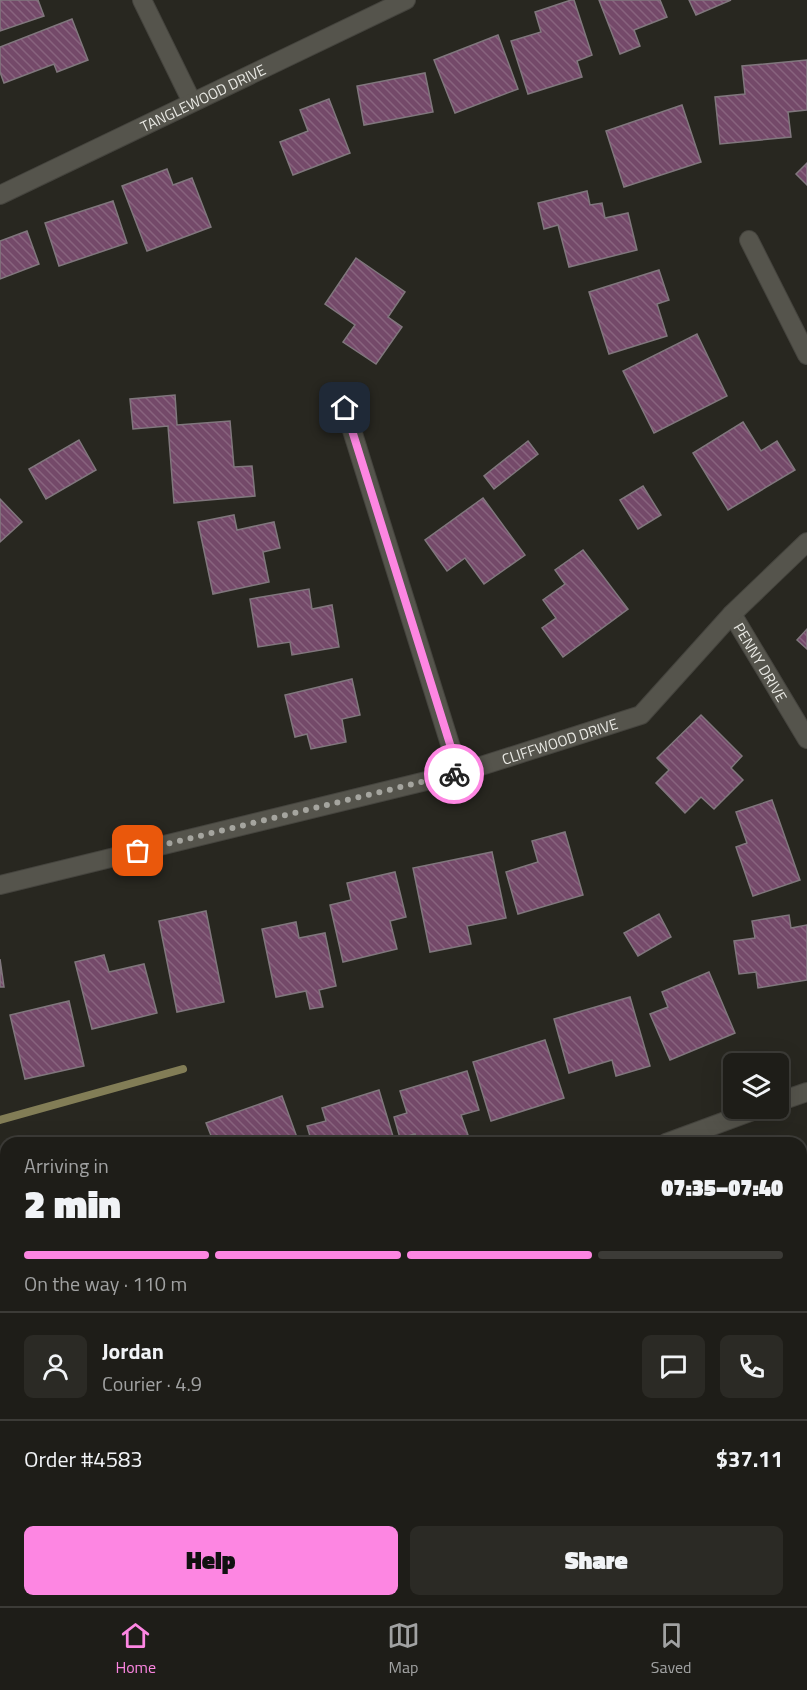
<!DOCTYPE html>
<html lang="en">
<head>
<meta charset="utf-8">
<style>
	:root { --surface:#1e1d18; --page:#2b2a25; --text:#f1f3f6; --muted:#a1a2a2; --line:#3c3b37; --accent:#fd86e2 }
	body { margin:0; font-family:"Titillium Web",sans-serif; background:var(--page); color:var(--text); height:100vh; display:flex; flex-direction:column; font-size:22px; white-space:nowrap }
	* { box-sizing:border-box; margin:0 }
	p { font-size:20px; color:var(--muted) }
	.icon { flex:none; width:33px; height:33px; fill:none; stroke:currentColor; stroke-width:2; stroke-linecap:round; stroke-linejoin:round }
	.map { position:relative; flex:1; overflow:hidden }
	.details { position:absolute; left:0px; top:1137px; width:807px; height:470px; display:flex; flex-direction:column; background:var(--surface); border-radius:18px 18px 0 0; box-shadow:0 6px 24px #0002,0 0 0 2px var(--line) }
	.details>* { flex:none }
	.buttons { position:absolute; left:723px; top:1053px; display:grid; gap:12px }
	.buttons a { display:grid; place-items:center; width:66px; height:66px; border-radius:9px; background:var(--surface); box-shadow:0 6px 24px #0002,0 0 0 2px var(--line); font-size:30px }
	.pin { position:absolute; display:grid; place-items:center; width:51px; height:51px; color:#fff; margin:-26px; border-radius:12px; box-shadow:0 3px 9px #0006 }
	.courier { position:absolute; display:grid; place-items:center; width:60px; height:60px; margin:-30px; border:4px solid #fd86e2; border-radius:50%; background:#fff; color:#222; box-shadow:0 2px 8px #0007 }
	.head em { font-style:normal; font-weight:800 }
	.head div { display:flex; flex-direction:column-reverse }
	.head { display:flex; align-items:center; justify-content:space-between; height:102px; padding:0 24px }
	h1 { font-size:39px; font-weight:800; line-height:45px }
	.bar { display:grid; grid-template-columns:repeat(4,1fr); gap:9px 6px; align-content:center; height:72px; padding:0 24px }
	.bar i { height:8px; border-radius:4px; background:var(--line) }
	.bar .active { background:var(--accent) }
	.bar p { grid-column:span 4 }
	.line { display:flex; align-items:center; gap:15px; padding:0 24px; border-top:2px solid var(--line) }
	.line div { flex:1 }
	.round { display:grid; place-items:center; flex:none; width:63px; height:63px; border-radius:9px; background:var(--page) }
	.action { display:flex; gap:12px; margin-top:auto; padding:12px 24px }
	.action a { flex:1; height:69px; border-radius:9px; background:var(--accent); color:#111; font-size:24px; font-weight:800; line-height:69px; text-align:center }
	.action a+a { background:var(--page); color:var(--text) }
	.tab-bar { display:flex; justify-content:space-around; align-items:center; height:84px; border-top:2px solid var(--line); background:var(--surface); font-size:16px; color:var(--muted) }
	.tab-bar a { display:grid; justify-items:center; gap:3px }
	.tab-bar .active { color:var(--accent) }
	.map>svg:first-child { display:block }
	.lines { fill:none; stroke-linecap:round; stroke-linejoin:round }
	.stream { stroke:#827d56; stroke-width:8 }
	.building { fill:url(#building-back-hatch); stroke:#80777d; stroke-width:1.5 }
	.street-casing { stroke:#45443e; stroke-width:20 }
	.street { stroke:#55544c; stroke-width:18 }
	.done { stroke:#a5a59f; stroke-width:6; stroke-dasharray:0 10.8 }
	.route { stroke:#fd86e2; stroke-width:8 }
	.labels { text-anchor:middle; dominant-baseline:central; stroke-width:4.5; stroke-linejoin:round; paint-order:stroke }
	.street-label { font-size:15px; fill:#e9e9e4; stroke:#282720 }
</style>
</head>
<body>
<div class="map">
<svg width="807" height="1606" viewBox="0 0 807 1606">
	<defs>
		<pattern id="building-back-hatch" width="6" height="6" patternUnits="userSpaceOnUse" patternTransform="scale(1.5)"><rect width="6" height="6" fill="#744969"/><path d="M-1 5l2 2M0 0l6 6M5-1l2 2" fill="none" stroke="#88637e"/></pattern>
	</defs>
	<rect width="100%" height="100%" fill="#282720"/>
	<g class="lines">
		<!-- stream -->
		<path class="stream" d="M 0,1120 L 183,1069"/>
	</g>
	<!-- building -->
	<g class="building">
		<path d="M 0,0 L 38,0 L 44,16 L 0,31 Z"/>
		<path d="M 571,0 L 574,0 L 592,55 L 577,61 L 582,77 L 528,94 L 511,41 L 541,32 L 535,12 Z"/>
		<path d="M 599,0 L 660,0 L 667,17 L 634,30 L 640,46 L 620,54 Z"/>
		<path d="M 689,0 L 731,0 L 696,15 Z"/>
		<path d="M 72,19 L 88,60 L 57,72 L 54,64 L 4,83 L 0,72 L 0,47 Z"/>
		<path d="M 498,35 L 518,89 L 455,113 L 434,60 Z"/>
		<path d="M 807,60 L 807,110 L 788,112 L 791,137 L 720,144 L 715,97 L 745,94 L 742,66 Z"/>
		<path d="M 425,73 L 433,112 L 364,125 L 357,86 Z"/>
		<path d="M 329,99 L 350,153 L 293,175 L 280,142 L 308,131 L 300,110 Z"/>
		<path d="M 682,105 L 701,162 L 624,187 L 606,131 Z"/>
		<path d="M 807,163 L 807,185 L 796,174 Z"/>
		<path d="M 167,169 L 173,185 L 192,178 L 211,227 L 147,251 L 122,186 Z"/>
		<path d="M 587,191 L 590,205 L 602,203 L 605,218 L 628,213 L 637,250 L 569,267 L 558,225 L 544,229 L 538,203 Z"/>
		<path d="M 113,201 L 127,243 L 59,266 L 45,223 Z"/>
		<path d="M 27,231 L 39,264 L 0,279 L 0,241 Z"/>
		<path d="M 356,258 L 405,292 L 388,317 L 402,327 L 376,364 L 343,342 L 355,325 L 325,304 Z"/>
		<path d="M 659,270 L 669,300 L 657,304 L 667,336 L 609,354 L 589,292 Z"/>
		<path d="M 697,334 L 727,396 L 654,433 L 623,371 Z"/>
		<path d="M 175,395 L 177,425 L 230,421 L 234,467 L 252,466 L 255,496 L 174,503 L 168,426 L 133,429 L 130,399 Z"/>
		<path d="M 743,422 L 761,451 L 777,441 L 795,470 L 728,510 L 693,453 Z"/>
		<path d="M 79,440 L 96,470 L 46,499 L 29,469 Z"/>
		<path d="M 528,441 L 538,454 L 494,489 L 484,476 Z"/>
		<path d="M 643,486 L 661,515 L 638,529 L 620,500 Z"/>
		<path d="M 483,498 L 525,555 L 484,584 L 465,558 L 447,571 L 425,540 Z"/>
		<path d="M 0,499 L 22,522 L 0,542 Z"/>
		<path d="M 234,515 L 237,530 L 274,522 L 280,548 L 263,552 L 269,582 L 213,594 L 198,522 Z"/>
		<path d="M 583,550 L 628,609 L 563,657 L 542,628 L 556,618 L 543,600 L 565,584 L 555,570 Z"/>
		<path d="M 309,589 L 312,609 L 332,605 L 339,647 L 292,655 L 290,642 L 258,647 L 250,599 Z"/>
		<path d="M 807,629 L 807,649 L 797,640 Z"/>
		<path d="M 352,679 L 360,715 L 342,719 L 346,742 L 311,749 L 307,734 L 295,737 L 285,695 Z"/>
		<path d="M 701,715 L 742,756 L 731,768 L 743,780 L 714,809 L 701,797 L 685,813 L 656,783 L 669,770 L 657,758 Z"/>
		<path d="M 772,800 L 800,880 L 753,896 L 736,847 L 747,843 L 736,812 Z"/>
		<path d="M 565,832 L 583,895 L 518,914 L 506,872 L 538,862 L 532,841 Z"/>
		<path d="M 492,852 L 506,918 L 467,926 L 471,944 L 430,952 L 413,868 Z"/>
		<path d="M 395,872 L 406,917 L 390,921 L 397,949 L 343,962 L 330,905 L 351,900 L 347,883 Z"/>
		<path d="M 206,911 L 224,1002 L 177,1012 L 159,921 Z"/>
		<path d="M 659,914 L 671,937 L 638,956 L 624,933 Z"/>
		<path d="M 789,915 L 791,928 L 807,925 L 807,980 L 758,988 L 756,972 L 739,974 L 734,941 L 755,938 L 752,921 Z"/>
		<path d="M 296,922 L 299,938 L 325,933 L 336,986 L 319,990 L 323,1007 L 310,1009 L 306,991 L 276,997 L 262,929 Z"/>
		<path d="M 104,955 L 109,972 L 144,964 L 157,1013 L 92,1029 L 75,962 Z"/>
		<path d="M 0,959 L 4,987 L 0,987 Z"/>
		<path d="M 709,972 L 735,1033 L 670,1060 L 650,1014 L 668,1007 L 662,992 Z"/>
		<path d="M 630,997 L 650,1066 L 616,1076 L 612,1060 L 569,1073 L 554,1019 Z"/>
		<path d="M 69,1001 L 84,1066 L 25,1079 L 10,1015 Z"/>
		<path d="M 545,1040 L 564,1098 L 491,1121 L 473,1062 Z"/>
		<path d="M 467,1071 L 479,1110 L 461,1115 L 468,1135 L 441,1143 L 418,1143 L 415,1134 L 400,1138 L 394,1117 L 407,1113 L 400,1091 Z"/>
		<path d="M 379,1090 L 395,1143 L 312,1143 L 307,1126 L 326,1121 L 322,1108 Z"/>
		<path d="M 282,1096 L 299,1143 L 214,1143 L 206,1123 Z"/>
		<path d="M 0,1196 L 2,1196 L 6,1207 L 6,1270 L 0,1271 Z"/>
		<path d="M 807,1314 L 807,1371 L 801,1374 L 801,1317 Z"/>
		<path d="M 700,1600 L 770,1600 L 771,1606 L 702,1606 Z"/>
	</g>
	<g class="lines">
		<!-- street casing -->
		<g class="street-casing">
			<g id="street">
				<path d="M 142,0 L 192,102"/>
				<path id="s1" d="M 0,195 L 406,0"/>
				<path d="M 749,240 L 807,355"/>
				<path d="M 345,408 L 459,773"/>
				<path id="s2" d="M 732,614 L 807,739"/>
				<path id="s3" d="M 0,885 L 459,773 L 641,715 L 732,614 L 807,542"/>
				<path d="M 778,1102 L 807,1092"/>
				<path d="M 666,1143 L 761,1108"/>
				<path d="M 0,1384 L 6,1381"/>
				<path d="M 0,1450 L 6,1478"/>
				<path d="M 801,1498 L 807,1496"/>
				<path d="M 35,1600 L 37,1606"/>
				<path d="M 436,1606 L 457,1600"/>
			</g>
		</g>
		<!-- street -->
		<use href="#street" class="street"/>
	</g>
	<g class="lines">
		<!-- done -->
		<path class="done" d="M 138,851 L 454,774"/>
		<!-- route -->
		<path class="route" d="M 345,408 L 459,773 L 454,774"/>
	</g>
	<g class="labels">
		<!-- street labels -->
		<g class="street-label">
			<text stroke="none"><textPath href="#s1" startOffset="225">TANGLEWOOD DRIVE</textPath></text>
			<text stroke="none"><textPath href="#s2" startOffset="56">PENNY DRIVE</textPath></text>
			<text stroke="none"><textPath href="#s3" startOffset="578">CLIFFWOOD DRIVE</textPath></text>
		</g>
	</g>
</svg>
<div class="buttons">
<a><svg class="icon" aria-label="layers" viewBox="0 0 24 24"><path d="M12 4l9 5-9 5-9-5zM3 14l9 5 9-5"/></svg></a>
</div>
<div class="pin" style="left:138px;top:851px;background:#ea580c"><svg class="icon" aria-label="bag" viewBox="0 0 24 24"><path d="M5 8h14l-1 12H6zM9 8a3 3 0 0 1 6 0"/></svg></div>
<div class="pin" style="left:345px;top:408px;background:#1f2937"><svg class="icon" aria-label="home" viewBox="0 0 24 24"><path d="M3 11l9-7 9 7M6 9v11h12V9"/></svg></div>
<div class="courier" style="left:454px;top:774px"><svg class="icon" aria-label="bike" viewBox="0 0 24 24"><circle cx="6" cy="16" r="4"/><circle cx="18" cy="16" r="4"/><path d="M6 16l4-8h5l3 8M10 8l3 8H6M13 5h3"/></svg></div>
<section class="details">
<div class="head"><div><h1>2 min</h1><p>Arriving in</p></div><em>07:35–07:40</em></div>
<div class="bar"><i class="active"></i><i class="active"></i><i class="active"></i><i></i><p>On the way · 110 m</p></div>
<div class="line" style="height:108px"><a class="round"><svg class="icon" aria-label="person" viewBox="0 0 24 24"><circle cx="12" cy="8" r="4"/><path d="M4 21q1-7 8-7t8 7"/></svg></a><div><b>Jordan</b><p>Courier · 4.9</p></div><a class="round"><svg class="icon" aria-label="chat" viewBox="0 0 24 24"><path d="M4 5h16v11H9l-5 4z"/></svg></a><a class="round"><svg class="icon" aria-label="phone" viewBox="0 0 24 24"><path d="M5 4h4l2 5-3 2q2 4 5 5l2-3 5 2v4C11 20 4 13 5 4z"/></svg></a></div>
<div class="line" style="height:78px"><div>Order #4583</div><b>$37.11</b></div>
<div class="action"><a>Help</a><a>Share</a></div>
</section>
</div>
<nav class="tab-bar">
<a class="active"><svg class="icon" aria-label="home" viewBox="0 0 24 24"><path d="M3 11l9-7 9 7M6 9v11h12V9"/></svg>Home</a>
<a><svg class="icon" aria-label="map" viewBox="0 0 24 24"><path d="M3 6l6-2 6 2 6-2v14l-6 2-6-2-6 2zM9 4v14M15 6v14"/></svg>Map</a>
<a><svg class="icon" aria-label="saved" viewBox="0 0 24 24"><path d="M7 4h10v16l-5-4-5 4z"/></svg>Saved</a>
</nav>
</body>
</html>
